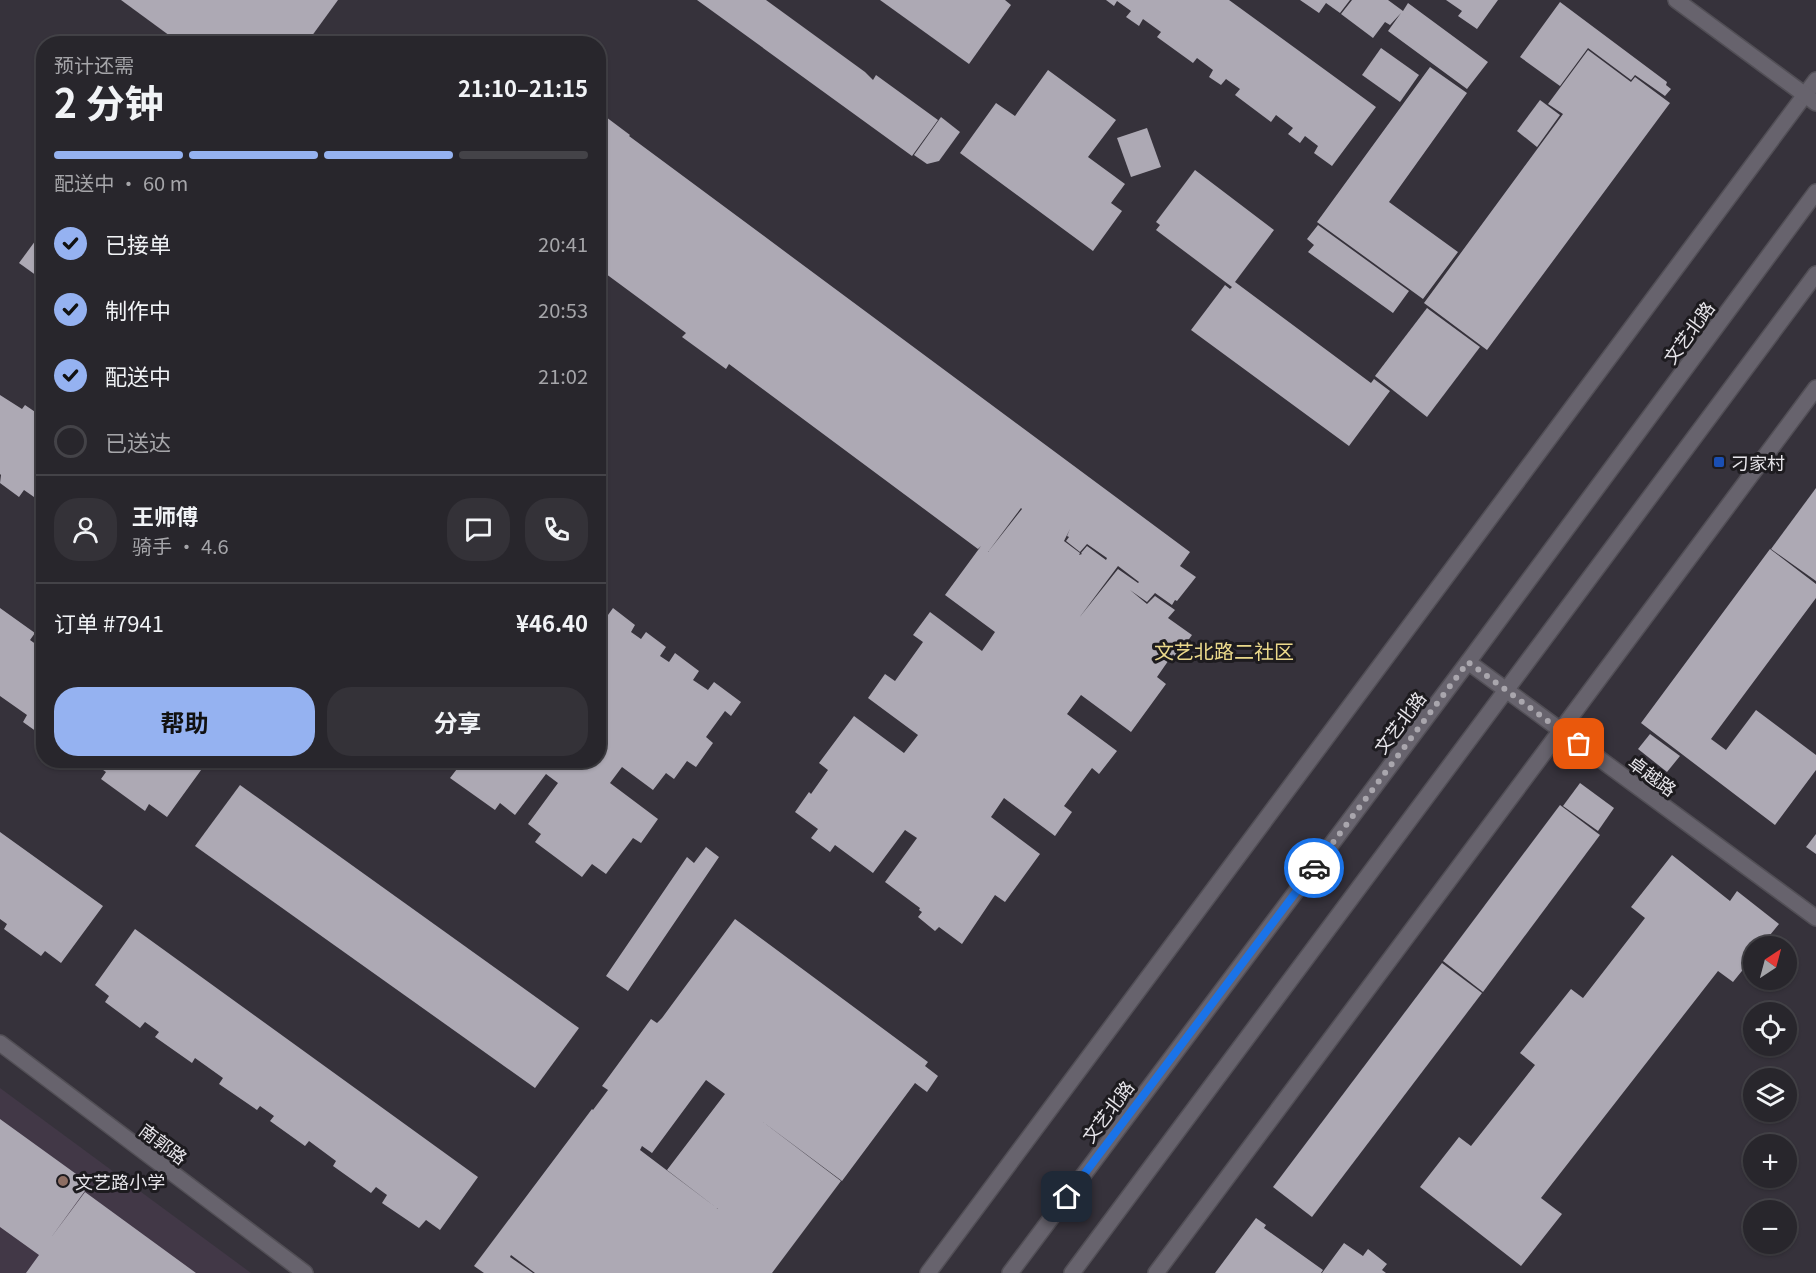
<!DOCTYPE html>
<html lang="zh">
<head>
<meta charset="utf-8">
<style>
	:root { --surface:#28262c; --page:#343238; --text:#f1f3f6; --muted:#a5a5a9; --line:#444348; --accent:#95b2f1 }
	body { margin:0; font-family:Georgia,"Noto Sans SC",serif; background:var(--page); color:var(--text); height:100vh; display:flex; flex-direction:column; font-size:22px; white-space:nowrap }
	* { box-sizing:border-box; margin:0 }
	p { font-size:20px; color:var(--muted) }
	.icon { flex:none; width:33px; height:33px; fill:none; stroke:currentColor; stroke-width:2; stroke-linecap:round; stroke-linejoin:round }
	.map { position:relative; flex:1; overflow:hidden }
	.side { position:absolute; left:36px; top:36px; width:570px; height:732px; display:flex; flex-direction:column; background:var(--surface); border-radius:24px; box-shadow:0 2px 4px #0004,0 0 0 2px var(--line) }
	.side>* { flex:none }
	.needle { width:39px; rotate:36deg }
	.controls { position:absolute; left:1743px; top:936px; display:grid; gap:12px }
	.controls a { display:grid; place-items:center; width:54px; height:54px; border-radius:50%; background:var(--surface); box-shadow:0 2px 4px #0004,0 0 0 2px var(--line); font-size:30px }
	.pin { position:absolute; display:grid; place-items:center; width:51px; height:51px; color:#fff; margin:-26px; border-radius:12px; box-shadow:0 3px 9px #0006 }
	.courier { position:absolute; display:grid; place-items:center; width:60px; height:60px; margin:-30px; border:4px solid #1a73e8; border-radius:50%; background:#fff; color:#222; box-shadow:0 2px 8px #0007 }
	.summary em { font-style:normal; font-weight:700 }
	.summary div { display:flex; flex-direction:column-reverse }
	.summary { display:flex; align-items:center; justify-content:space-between; height:102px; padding:0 18px }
	h1 { font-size:39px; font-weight:700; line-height:45px }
	.bar { display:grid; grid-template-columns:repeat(4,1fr); gap:9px 6px; align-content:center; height:72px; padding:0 18px }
	.bar i { height:8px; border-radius:4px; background:var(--line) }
	.bar .selected { background:var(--accent) }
	.bar p { grid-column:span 4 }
	.line { display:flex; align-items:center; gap:15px; padding:0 18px; border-top:2px solid var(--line) }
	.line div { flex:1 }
	.round { display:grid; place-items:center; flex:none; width:63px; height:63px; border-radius:24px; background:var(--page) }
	ol { padding:0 18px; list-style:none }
	li { display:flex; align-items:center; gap:18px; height:66px }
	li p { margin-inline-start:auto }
	li .icon { padding:6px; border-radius:50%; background:var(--accent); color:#111; stroke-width:4 }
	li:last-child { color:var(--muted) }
	li i { width:33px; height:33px; border:3px solid var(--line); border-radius:50% }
	.primary-button { display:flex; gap:12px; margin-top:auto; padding:12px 18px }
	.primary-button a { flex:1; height:69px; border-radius:24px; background:var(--accent); color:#111; font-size:24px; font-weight:700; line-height:69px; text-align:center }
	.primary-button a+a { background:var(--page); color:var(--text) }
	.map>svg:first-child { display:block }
	.education { fill:#423847 }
	.building { fill:#ada9b4; fill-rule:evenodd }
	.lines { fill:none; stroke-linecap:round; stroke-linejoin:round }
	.minor-casing { stroke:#524f56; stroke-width:18 }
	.tertiary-casing { stroke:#524f56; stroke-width:18 }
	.secondary-casing { stroke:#524f56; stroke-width:18 }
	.minor { stroke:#67636d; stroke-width:15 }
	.tertiary { stroke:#67636d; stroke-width:15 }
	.secondary { stroke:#67636d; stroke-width:15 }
	.done { stroke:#a9a6ad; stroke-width:6; stroke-dasharray:0 10.8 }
	.route { stroke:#1a73e8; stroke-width:8 }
	.transit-dot { fill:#1a4fb4; stroke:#1d1b1f; stroke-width:2 }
	.education-dot { fill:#8d6e63; stroke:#1d1b1f; stroke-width:2 }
	.labels { text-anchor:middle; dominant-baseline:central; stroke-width:6; stroke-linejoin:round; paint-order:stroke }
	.street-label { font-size:18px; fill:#e7e5ea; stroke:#1d1b1f }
	.poi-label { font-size:18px; fill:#e7e5ea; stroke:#1d1b1f; text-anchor:start }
	.neighbourhood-label { font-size:20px; fill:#ebd98b; stroke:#1d1b1f }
</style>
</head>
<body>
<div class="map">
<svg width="1816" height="1273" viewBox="0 0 1816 1273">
	<rect width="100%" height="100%" fill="#36323b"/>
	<!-- education -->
	<path class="education" d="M 0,1088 L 251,1273 L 0,1273 Z"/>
	<!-- building -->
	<g class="building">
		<path d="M 121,0 L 338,0 L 306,44 L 181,44 Z"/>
		<path d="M 697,0 L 766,0 L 865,72 L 873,80 L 876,75 L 938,120 L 912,156 Z"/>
		<path d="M 880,0 L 1005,0 L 1011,5 L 969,64 Z"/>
		<path d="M 1106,0 L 1229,0 L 1376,107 L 1332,166 L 1314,153 L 1318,146 L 1305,136 L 1300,143 L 1288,134 L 1293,128 L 1276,115 L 1271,122 L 1235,95 L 1240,89 L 1226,79 L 1221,85 L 1209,77 L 1213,70 L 1197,58 L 1193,63 L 1157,37 L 1161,32 L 1143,19 L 1139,26 L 1126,17 L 1131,11 L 1117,1 L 1114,6 Z"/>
		<path d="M 1300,0 L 1350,0 L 1340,13 L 1326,3 L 1319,13 Z"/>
		<path d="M 1352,0 L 1388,0 L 1403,11 L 1408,3 L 1488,62 L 1467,89 L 1388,31 L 1401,13 L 1390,25 L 1385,22 L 1373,38 L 1341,14 Z"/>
		<path d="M 1446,0 L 1498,0 L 1477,29 L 1458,16 L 1462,11 Z"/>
		<path d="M 1560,2 L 1667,82 L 1666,85 L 1671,89 L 1665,96 L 1635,75 L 1631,80 L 1588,48 L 1560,86 L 1520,57 Z"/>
		<path d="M 1381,48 L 1419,75 L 1400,102 L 1362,75 Z"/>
		<path d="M 1588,50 L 1631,82 L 1635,77 L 1670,103 L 1487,350 L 1424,303 L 1563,114 L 1548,104 Z"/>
		<path d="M 1430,67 L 1467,93 L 1389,202 L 1458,252 L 1423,299 L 1317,222 Z"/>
		<path d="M 1048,70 L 1116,120 L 1088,157 L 1125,184 L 1111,203 L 1122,211 L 1093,251 L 960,153 L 996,103 L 1015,116 Z"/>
		<path d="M 1540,100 L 1560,115 L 1537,147 L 1517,131 Z"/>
		<path d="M 598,111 L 630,135 L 629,136 L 1190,552 L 1180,566 L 1196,577 L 1177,601 L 1175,600 L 1172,605 L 1155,593 L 1147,602 L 1130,590 L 1147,604 L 1155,596 L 1175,610 L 1168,618 L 1192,635 L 1176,657 L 1173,654 L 1157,677 L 1166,684 L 1131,732 L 1081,695 L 1067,714 L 1117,751 L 1099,774 L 1092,768 L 1064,806 L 1072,812 L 1055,836 L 1004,798 L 991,817 L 1040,854 L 1005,902 L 995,895 L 962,944 L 939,927 L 935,931 L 918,917 L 922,912 L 919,910 L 920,908 L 885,882 L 917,838 L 905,830 L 873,873 L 835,845 L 830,852 L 811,838 L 818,829 L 795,812 L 809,792 L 811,794 L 828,770 L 819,763 L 854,716 L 904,753 L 918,735 L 868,698 L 885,674 L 895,681 L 923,642 L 913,635 L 930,612 L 982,651 L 995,632 L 945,595 L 981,546 L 978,549 L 729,364 L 726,369 L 682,337 L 686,333 L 598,268 ZM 1021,508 L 1022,509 L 988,552 ZM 1070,529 L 1067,536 L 1069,537 L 1066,541 L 1080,552 L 1087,544 L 1107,558 L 1106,560 L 1087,546 L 1081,553 L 1082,554 L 1079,555 L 1080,553 L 1064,541 ZM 1118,566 L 1139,582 L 1138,583 L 1118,569 L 1079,618 Z"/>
		<path d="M 941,117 L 960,132 L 939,161 L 927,164 L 914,155 Z"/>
		<path d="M 1147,128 L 1161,167 L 1131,177 L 1117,138 Z"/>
		<path d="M 1195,170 L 1274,230 L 1235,282 L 1371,383 L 1374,379 L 1390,391 L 1349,446 L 1191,330 L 1225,285 L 1230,289 L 1232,287 L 1156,230 L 1160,225 L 1156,222 Z"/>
		<path d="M 1318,225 L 1409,291 L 1393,313 L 1308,252 L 1314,245 L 1307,239 Z"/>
		<path d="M 44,229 L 44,281 L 19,263 Z"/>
		<path d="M 1427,308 L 1480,347 L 1427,417 L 1375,376 Z"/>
		<path d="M 0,395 L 22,409 L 25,405 L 44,418 L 44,504 L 24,490 L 19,497 L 0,483 L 1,475 L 0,474 Z"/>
		<path d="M 1816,488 L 1816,581 L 1771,549 Z"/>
		<path d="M 1770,549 L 1816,584 L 1816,598 L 1711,739 L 1726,750 L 1756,710 L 1816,755 L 1816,770 L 1775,825 L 1641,723 Z"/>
		<path d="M 0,608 L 35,633 L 30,640 L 44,650 L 44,737 L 23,722 L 27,715 L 0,696 Z"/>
		<path d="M 598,608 L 608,615 L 613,608 L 635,625 L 631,632 L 641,639 L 646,632 L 666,647 L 660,656 L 669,662 L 675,653 L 699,671 L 693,680 L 708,690 L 714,682 L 741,702 L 731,716 L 725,711 L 706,737 L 713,743 L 696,767 L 687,761 L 674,779 L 666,773 L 653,790 L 622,767 L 610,783 L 658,819 L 641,843 L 633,838 L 606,874 L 592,864 L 582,877 L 535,842 L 541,834 L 528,824 L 558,783 L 546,774 L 515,815 L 500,803 L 495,810 L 450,778 L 460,765 L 455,760 L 598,760 Z"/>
		<path d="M 1650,734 L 1680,756 L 1667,772 L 1638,749 Z"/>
		<path d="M 89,760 L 196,760 L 204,766 L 167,817 L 149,804 L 145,811 L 101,779 L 106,772 Z"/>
		<path d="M 275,760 L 294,760 L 288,770 Z"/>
		<path d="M 1580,783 L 1614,808 L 1598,831 L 1563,806 Z"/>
		<path d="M 240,785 L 579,1028 L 535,1088 L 195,846 Z"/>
		<path d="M 1560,805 L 1600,835 L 1483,992 L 1443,961 Z"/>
		<path d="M 0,832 L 103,906 L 61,963 L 45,951 L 41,956 L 4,929 L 7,924 L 0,919 Z"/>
		<path d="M 1816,834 L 1816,854 L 1806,847 Z"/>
		<path d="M 706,847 L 719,857 L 628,991 L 606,976 L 687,857 L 694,863 Z"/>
		<path d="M 1672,855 L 1730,901 L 1737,891 L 1779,924 L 1761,946 L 1754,946 L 1754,956 L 1733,982 L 1718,971 L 1541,1198 L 1562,1214 L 1521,1266 L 1420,1187 L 1459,1137 L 1471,1146 L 1535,1065 L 1520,1053 L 1571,989 L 1583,998 L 1645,918 L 1631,907 Z"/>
		<path d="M 735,919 L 928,1062 L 925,1066 L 938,1076 L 927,1092 L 915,1083 L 842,1181 L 751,1113 L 841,1181 L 772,1273 L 535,1273 L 511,1255 L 510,1257 L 533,1273 L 484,1273 L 474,1266 L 592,1109 L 593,1110 L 608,1090 L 602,1086 L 651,1019 L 657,1023 L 662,1018 ZM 706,1080 L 725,1094 L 667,1170 L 718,1209 L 640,1150 L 642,1146 L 652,1153 Z"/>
		<path d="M 135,929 L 478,1177 L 440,1230 L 426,1220 L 419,1228 L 382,1203 L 387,1195 L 376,1187 L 371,1193 L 333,1166 L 336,1161 L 309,1141 L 305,1146 L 270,1121 L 274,1116 L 260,1106 L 257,1110 L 219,1084 L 223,1078 L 195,1058 L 192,1063 L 155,1037 L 159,1032 L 145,1022 L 140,1028 L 105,1002 L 109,996 L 95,985 Z"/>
		<path d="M 1442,963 L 1482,993 L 1312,1217 L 1273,1187 Z"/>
		<path d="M 0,1119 L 90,1184 L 50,1239 L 85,1192 L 196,1273 L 26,1273 L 39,1255 L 0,1227 Z"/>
		<path d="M 1256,1218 L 1266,1225 L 1264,1228 L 1323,1270 L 1321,1273 L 1215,1273 Z"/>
		<path d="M 1344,1243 L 1363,1256 L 1368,1249 L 1387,1264 L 1382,1270 L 1386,1273 L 1322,1273 Z"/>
	</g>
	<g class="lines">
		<!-- minor casing -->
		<g class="minor-casing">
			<g id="minor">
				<path d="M 1468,662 L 1816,918"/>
				<path d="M 928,1273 L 1816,80"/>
				<path d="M 1156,1273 L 1816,388"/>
			</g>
		</g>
		<!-- tertiary casing -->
		<g class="tertiary-casing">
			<g id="tertiary">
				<path d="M 1676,0 L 1816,103"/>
				<path d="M 0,1043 L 305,1273"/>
			</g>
		</g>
		<!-- secondary casing -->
		<g class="secondary-casing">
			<g id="secondary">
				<path d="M 1010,1273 L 1468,662 L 1816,192"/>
				<path d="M 1072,1273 L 1816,274"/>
			</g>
		</g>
		<!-- minor -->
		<use href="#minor" class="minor"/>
		<!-- tertiary -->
		<use href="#tertiary" class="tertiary"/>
		<!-- secondary -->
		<use href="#secondary" class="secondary"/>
	</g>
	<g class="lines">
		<!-- done -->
		<path class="done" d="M 1314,868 L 1468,662 L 1579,744"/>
		<!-- route -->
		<path class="route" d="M 1067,1197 L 1314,868"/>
	</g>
	<!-- markers -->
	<rect class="transit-dot" x="1713" y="456" width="12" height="12" rx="3"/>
	<circle class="education-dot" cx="63" cy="1181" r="6"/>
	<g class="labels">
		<!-- street labels -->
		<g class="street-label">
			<text transform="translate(1688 332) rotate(-54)">文艺北路</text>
			<text transform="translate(1399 722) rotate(-53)">文艺北路</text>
			<text transform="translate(1653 775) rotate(36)">卓越路</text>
			<text transform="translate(1107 1111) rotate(-53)">文艺北路</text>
			<text transform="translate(164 1143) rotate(37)">南郭路</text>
		</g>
		<!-- poi labels -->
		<g class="poi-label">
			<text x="1731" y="462">刁家村</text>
			<text x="75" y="1181">文艺路小学</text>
		</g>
		<!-- neighbourhood labels -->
		<g class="neighbourhood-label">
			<text x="1224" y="650">文艺北路二社区</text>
		</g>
	</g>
</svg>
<div class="controls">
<a><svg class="needle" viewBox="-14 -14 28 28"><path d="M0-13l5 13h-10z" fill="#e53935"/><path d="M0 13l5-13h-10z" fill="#a5a5a9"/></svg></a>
<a><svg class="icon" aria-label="locate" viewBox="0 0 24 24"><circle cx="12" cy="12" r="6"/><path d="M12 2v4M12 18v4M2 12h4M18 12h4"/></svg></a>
<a><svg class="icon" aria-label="layers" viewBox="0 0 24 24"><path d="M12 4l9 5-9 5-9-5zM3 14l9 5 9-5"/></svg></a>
<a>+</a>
<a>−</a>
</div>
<div class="pin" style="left:1579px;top:744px;background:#ea580c"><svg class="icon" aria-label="bag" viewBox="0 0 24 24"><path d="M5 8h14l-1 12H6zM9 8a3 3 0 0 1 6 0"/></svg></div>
<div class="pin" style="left:1067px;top:1197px;background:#1f2937"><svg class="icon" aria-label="home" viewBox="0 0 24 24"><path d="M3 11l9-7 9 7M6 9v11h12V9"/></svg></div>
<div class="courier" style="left:1314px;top:868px"><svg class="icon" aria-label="car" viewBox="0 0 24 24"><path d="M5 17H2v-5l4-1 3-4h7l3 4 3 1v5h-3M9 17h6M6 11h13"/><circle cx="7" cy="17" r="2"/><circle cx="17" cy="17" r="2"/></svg></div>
<section class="side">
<div class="summary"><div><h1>2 分钟</h1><p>预计还需</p></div><em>21:10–21:15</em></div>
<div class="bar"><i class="selected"></i><i class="selected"></i><i class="selected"></i><i></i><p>配送中 · 60 m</p></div>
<ol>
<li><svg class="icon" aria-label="check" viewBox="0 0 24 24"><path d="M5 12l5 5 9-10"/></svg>已接单<p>20:41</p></li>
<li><svg class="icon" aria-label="check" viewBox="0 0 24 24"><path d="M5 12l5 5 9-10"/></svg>制作中<p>20:53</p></li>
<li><svg class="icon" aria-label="check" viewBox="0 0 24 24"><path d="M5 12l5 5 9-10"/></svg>配送中<p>21:02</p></li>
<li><i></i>已送达</li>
</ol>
<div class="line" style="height:108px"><a class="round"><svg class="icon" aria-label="person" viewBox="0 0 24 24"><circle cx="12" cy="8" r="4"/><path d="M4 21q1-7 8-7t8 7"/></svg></a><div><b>王师傅</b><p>骑手 · 4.6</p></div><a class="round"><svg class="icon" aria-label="chat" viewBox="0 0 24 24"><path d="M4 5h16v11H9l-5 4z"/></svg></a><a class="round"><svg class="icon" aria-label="phone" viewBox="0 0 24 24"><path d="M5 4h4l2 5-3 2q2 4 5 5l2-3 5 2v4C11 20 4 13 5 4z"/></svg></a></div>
<div class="line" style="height:78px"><div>订单 #7941</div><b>¥46.40</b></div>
<div class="primary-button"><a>帮助</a><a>分享</a></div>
</section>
</div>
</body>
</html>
